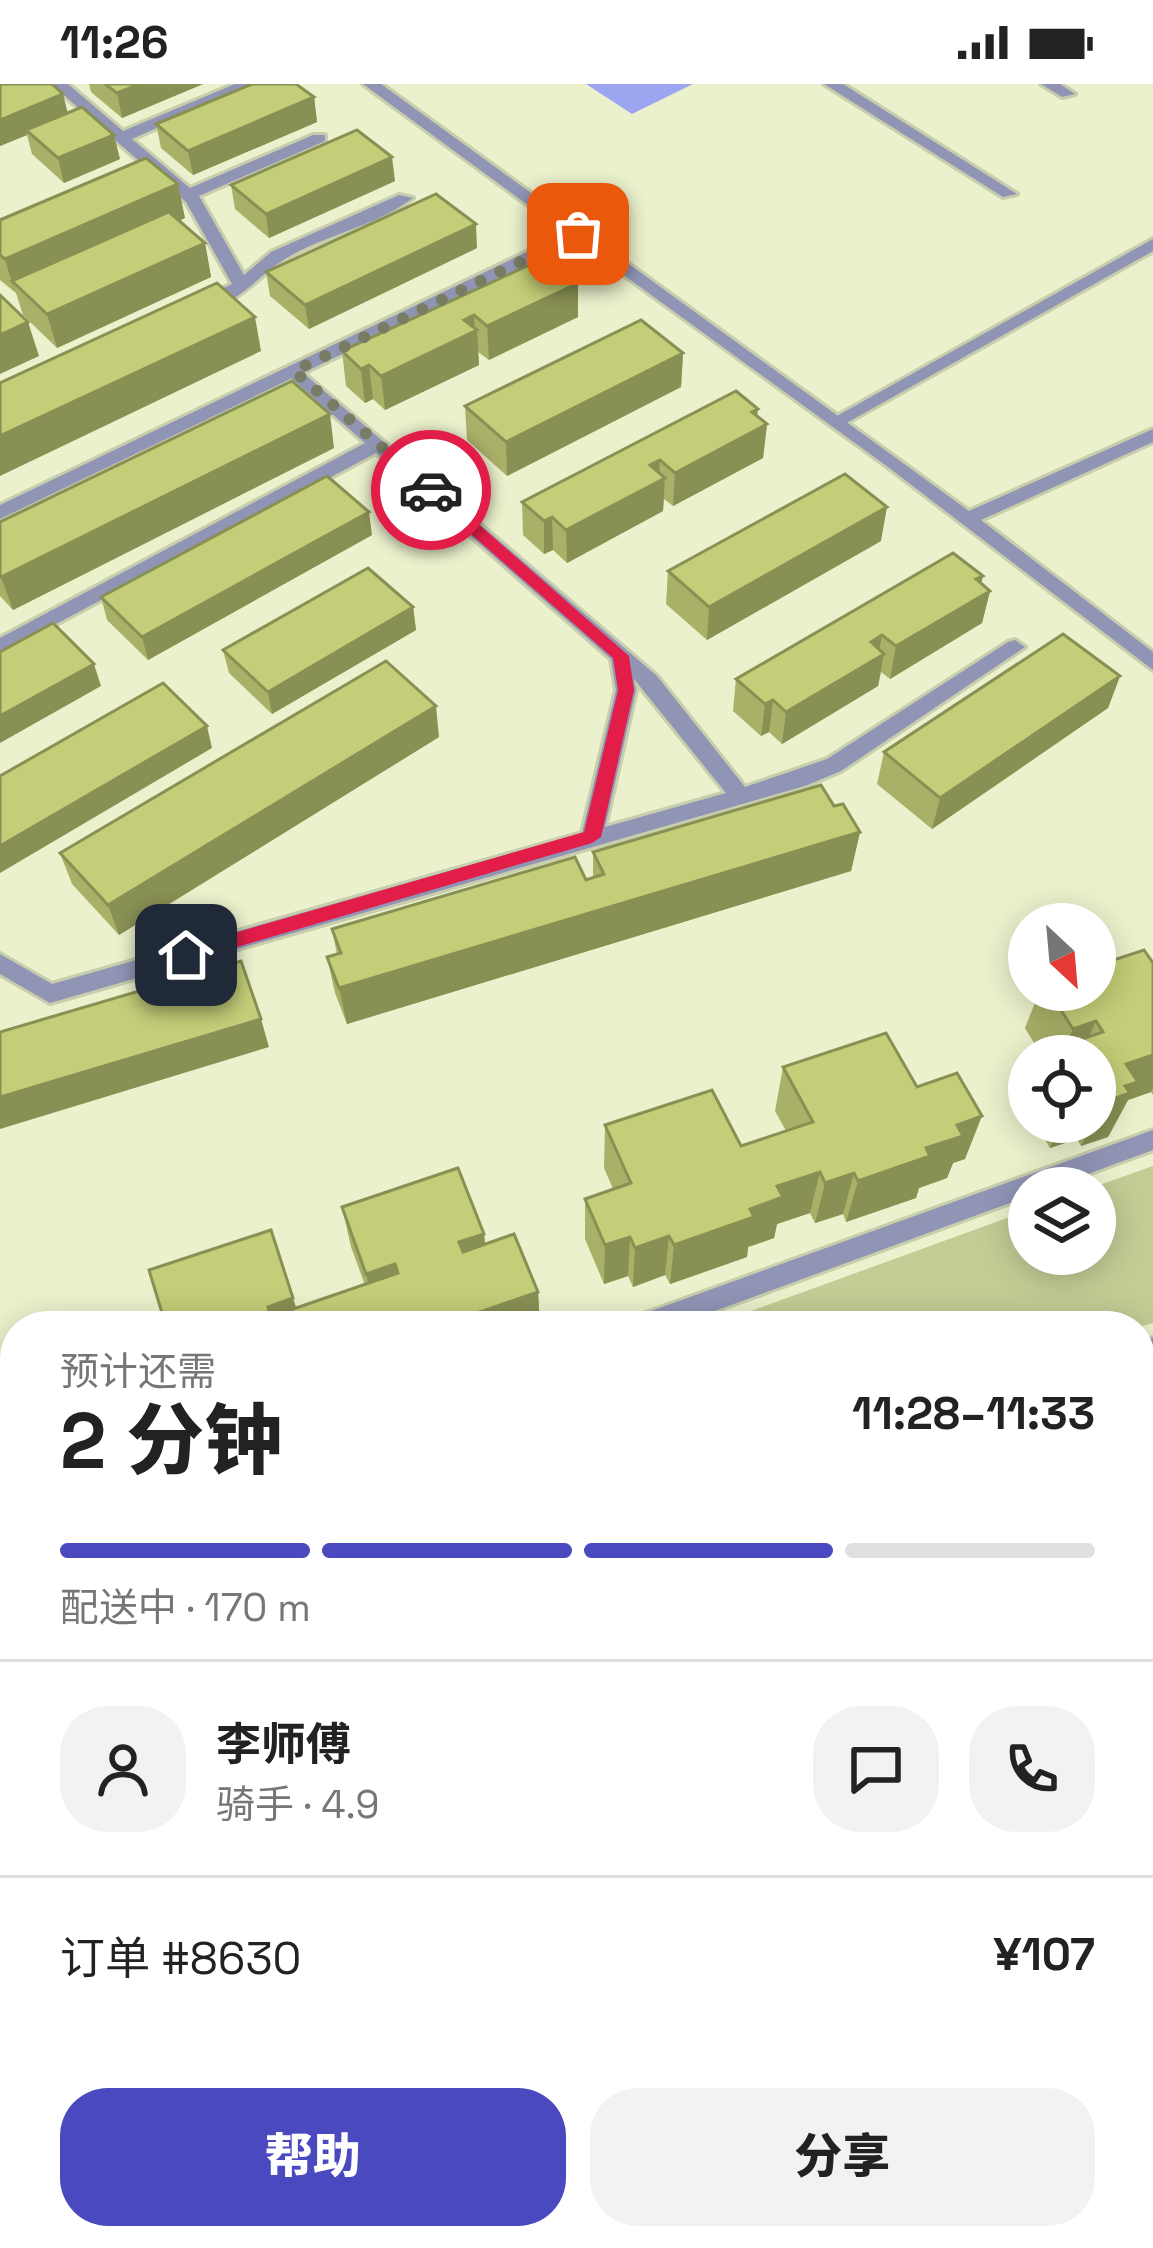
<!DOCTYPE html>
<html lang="zh">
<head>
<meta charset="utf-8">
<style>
	:root { --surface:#fff; --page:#f2f2f2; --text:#222; --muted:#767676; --line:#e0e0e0; --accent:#4b49bf }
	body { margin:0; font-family:"Space Grotesk","Noto Sans SC",sans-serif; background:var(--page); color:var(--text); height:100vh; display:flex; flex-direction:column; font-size:45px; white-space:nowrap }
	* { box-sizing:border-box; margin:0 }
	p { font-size:39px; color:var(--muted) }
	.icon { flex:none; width:66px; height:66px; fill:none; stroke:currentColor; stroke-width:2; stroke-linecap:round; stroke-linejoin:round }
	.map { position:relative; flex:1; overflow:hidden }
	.panel { position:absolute; left:0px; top:1227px; width:1155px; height:939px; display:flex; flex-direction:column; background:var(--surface); border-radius:48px 48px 0 0; box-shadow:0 6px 30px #0003 }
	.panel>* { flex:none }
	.needle { width:78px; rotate:154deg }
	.fabs { position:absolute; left:1008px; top:819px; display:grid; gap:24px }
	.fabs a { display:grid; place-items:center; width:108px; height:108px; border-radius:50%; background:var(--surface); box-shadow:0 6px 30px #0003; font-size:60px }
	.pin { position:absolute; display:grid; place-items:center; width:102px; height:102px; color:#fff; margin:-51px; border-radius:24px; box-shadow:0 6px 18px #0006 }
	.courier { position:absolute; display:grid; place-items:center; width:120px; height:120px; margin:-60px; border:9px solid #e11d48; border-radius:50%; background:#fff; color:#222; box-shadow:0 3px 15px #0007 }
	.summary em { font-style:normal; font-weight:800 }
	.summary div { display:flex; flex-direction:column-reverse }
	.summary { display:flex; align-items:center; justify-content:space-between; height:204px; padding:0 60px }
	h1 { font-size:78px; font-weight:800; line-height:90px }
	.bar { display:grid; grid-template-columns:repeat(4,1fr); gap:18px 12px; align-content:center; height:144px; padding:0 60px }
	.bar i { height:15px; border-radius:9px; background:var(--line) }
	.bar .current { background:var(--accent) }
	.bar p { grid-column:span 4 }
	.line { display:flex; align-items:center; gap:30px; padding:0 60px; border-top:3px solid var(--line) }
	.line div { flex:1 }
	.round { display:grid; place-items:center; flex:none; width:126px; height:126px; border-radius:48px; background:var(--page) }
	.cta { display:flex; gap:24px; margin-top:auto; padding:24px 60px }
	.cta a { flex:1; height:138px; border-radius:48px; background:var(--accent); color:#fff; font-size:48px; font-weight:800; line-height:138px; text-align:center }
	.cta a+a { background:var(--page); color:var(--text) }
	.status { display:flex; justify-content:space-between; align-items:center; height:84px; padding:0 60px; background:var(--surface); direction:ltr }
	.status svg { height:33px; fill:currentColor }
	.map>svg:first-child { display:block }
	.green { fill:#c4cc95 }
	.water { fill:#9ca5f0 }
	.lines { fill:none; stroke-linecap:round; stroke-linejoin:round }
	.service-casing { stroke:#c8cdac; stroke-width:6 }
	.minor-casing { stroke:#c8cdac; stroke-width:6 }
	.service { fill:#9095b6; fill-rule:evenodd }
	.minor { fill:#9095b6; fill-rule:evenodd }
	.wall { fill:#a9b067 }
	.shaded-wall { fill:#899054 }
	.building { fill:#c4cd78; stroke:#899054; stroke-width:3 }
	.route { fill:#e11d48 }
	.done { stroke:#797c65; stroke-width:12; stroke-dasharray:0 21.6 }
</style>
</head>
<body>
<div class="status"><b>11:26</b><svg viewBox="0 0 49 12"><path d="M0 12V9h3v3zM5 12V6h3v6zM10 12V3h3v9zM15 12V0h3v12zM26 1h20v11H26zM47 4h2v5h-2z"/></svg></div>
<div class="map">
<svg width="1153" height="2164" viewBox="0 0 1153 2164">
	<rect width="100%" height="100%" fill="#ebf1cc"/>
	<!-- green -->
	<path class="green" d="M 1153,1082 L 1153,1239 L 1140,1243 L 710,1242 L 1029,1126 L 1029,1170 L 1095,1170 L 1095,1104 L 1091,1104 Z"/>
	<!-- water -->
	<path class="water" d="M 586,0 L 693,0 L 632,30 Z"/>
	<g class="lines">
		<!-- service casing -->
		<g class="service-casing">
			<g id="service">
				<path d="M 51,0 L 68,0 L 123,47 L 235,0 L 256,0 L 132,55 L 190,104 L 313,51 L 325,51 L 325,57 L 199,112 L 244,191 L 271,168 L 399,111 L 413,114 C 377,142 324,151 285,175 C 257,192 232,228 196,225 L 196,217 L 232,200 L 186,118 Z"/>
				<path d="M 824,0 L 843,0 L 1017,110 L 1003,113 Z"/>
				<path d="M 1041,0 L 1060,0 L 1075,10 L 1062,13 Z"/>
				<path d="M 1153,155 L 1153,167 L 843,341 L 831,341 L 828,337 Z"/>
				<path d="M 294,281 L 657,592 L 745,703 L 827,675 L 1008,558 L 1015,556 L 1025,563 L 841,687 L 805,702 L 50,919 L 0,890 L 0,870 L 52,900 L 582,749 L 616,606 L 611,575 L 376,369 L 0,570 L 0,554 L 365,359 L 288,291 L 288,283 ZM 634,595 L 726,709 L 605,743 L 636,606 Z"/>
				<path d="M 1153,1046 L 1153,1066 L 1050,1104 L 1029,1104 L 1029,1112 L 674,1242 L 630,1242 L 634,1234 L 643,1230 Z"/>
				<path d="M 1153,1254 L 1153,1278 L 1140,1283 L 1140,1259 Z"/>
				<path d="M 15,1458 L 15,1484 L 0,1489 L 0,1463 Z"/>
				<path d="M 1153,1518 L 1153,1546 L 1140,1551 L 1140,1523 Z"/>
				<path d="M 15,1696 L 15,1724 L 0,1731 L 0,1701 Z"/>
				<path d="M 15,1999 L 15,2031 L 0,2037 L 0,2005 Z"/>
			</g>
		</g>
		<!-- minor casing -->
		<g class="minor-casing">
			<path id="minor" d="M 363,0 L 381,0 L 969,427 L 1153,345 L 1153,358 L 981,436 L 1153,568 L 1153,586 L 888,383 L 577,157 L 0,435 L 0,421 L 566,149 Z"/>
		</g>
		<!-- service -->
		<use href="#service" class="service"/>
		<!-- minor -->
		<use href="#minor" class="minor"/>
	</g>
	<!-- wall -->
	<g class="wall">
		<path d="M 0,0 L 120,75 L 64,99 L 32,70 L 27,51 L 0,62 Z"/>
		<path d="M 89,0 L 203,0 L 122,34 L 91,8 Z"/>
		<path d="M 314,13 L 317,38 L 193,91 L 161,64 L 156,40 Z"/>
		<path d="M 395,97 L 269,154 L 235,125 L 231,101 Z"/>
		<path d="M 185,134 L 179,137 L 205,159 L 211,193 L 57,264 L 23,231 L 16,209 L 0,196 L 0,136 Z"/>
		<path d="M 477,164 L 309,245 L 270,212 L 266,188 Z"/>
		<path d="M 578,199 L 578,233 L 489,276 L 478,268 L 479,281 L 385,326 L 373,315 L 365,319 L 346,302 L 342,267 Z"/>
		<path d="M 683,269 L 681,303 L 507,392 L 467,356 L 465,322 Z"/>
		<path d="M 758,333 L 767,340 L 763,374 L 673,422 L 664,415 L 663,427 L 567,479 L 553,466 L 544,470 L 523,451 L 522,418 Z"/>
		<path d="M 334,364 L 13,526 L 0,512 L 0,438 Z"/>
		<path d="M 372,451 L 148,576 L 107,536 L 101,513 Z"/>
		<path d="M 881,457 L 707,556 L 666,520 L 668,487 Z"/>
		<path d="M 983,492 L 981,499 L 990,507 L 982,539 L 890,595 L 881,588 L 878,602 L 782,660 L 769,648 L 761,652 L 733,627 L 736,595 Z"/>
		<path d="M 413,523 L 416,546 L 272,630 L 229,589 L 223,566 Z"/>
		<path d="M 1120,592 L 1108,624 L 932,745 L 877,700 L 884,668 Z"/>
		<path d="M 439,653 L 119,851 L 72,800 L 60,769 Z"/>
		<path d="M 834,722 L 860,748 L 851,787 L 347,940 L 335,909 L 327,873 L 337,870 L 332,845 L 586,796 L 593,794 L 593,768 Z"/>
		<path d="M 1153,879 L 1153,1011 L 1151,1008 L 1128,1016 L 1108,1053 L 1081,1062 L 1077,1055 L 1050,1064 L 1035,1038 L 1095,1038 L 1095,972 L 1038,972 L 1040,969 L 1025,944 L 1040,906 L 1095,906 Z"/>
		<path d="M 783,983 L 917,1003 L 965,1075 L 953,1079 L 947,1094 L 919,1104 L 916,1114 L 846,1138 L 843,1130 L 815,1139 L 810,1129 L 777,1140 L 774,1154 L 748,1163 L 747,1173 L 670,1200 L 665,1191 L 633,1203 L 628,1192 L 604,1200 L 585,1155 L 585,1115 L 613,1105 L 604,1084 L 605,1041 L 741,1062 L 786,1047 L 775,1027 Z"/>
		<path d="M 1029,993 L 1029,1028 L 1020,1014 Z"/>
		<path d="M 342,1123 L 484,1150 L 485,1160 L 538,1208 L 540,1242 L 166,1242 L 296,1224 L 365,1201 L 351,1163 Z"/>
	</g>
	<!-- shaded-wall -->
	<g class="shaded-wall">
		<path d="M 140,0 L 203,0 L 122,34 L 117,9 Z"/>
		<path d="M 63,10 L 69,34 L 26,46 L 27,51 L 0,62 L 0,36 Z"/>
		<path d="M 314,13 L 317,38 L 193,91 L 188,67 Z"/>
		<path d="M 114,51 L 120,75 L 64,99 L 58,74 Z"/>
		<path d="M 392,73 L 395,97 L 269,154 L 266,130 Z"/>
		<path d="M 178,100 L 185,134 L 23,207 L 12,197 L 15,210 L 5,175 Z"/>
		<path d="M 476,140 L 477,164 L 309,245 L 305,221 Z"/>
		<path d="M 205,159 L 211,193 L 57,264 L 47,230 Z"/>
		<path d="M 578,199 L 578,233 L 489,276 L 487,242 Z"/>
		<path d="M 474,231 L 475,248 L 477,246 L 479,281 L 385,326 L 381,292 L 464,236 Z"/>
		<path d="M 255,233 L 261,267 L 0,392 L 0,352 Z"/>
		<path d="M 28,238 L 39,272 L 0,290 L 0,251 Z"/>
		<path d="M 683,269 L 681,303 L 507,392 L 506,358 Z"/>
		<path d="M 369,281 L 373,315 L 365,319 L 361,285 Z"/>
		<path d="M 758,325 L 756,346 L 767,340 L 763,374 L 673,422 L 675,389 Z"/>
		<path d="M 330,330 L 334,364 L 13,526 L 1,493 Z"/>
		<path d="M 660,376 L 659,397 L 665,394 L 663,427 L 567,479 L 566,446 L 650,381 Z"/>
		<path d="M 887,423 L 881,457 L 707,556 L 709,523 Z"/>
		<path d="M 369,428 L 372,451 L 148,576 L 142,553 Z"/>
		<path d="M 552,433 L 553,466 L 544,470 L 544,437 Z"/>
		<path d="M 983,492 L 977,515 L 990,507 L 982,539 L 890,595 L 896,562 Z"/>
		<path d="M 413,523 L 416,546 L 272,630 L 268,608 Z"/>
		<path d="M 882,551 L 878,574 L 884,570 L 878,602 L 782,660 L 786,628 L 871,558 Z"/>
		<path d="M 94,580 L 101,602 L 0,659 L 0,632 Z"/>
		<path d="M 1120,592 L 1108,624 L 932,745 L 940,714 Z"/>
		<path d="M 773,616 L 769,648 L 761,652 L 765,620 Z"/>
		<path d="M 436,622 L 439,653 L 119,851 L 108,821 Z"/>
		<path d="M 207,642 L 212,664 L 0,789 L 0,762 Z"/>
		<path d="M 860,748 L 851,787 L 347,940 L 339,904 Z"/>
		<path d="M 261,935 L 269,963 L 0,1045 L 0,1013 Z"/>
		<path d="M 1096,937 L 1081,972 L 1061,972 L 1073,945 Z"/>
		<path d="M 1153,971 L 1153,1004 L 1151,1008 L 1128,1016 L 1108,1053 L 1081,1062 L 1093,1038 L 1095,1038 L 1095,1034 L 1102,1019 L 1126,980 Z"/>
		<path d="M 982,1032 L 965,1075 L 953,1079 L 947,1094 L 919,1104 L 916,1114 L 846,1138 L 858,1097 L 926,1064 L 957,1041 Z"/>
		<path d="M 1062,1038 L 1085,1038 L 1077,1055 L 1050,1064 Z"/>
		<path d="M 820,1088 L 810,1129 L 777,1140 L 774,1154 L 748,1163 L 747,1173 L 670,1200 L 674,1161 L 750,1125 L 777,1102 Z"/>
		<path d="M 854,1089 L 843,1130 L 815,1139 L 825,1099 Z"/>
		<path d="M 484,1150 L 488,1190 L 464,1197 L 459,1158 Z"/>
		<path d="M 669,1152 L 665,1191 L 633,1203 L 635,1164 Z"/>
		<path d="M 630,1153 L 628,1192 L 604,1200 L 605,1161 Z"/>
		<path d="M 395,1180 L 403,1219 L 375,1228 L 366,1190 Z"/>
		<path d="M 538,1208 L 540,1242 L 439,1242 Z"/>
		<path d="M 293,1214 L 302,1242 L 274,1242 L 268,1223 Z"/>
		<path d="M 15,1387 L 15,1436 L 0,1441 L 0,1393 Z"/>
		<path d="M 1153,1483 L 1153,1500 L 1140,1505 L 1140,1489 Z"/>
		<path d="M 15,1923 L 15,1987 L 0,1994 L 0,1930 Z"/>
	</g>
	<!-- building -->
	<g class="building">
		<path d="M 0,0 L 52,0 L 63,10 L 0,36 Z"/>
		<path d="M 105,0 L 140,0 L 117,9 Z"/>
		<path d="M 252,0 L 296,0 L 314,13 L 188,67 L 156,40 Z"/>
		<path d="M 82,23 L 114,51 L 58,74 L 26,46 Z"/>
		<path d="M 357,46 L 392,73 L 266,130 L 231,101 Z"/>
		<path d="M 146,74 L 178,100 L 5,175 L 0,171 L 0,136 Z"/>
		<path d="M 436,110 L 476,140 L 305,221 L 266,188 Z"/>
		<path d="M 169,128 L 205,159 L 47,230 L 12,197 Z"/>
		<path d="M 551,171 L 578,199 L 487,242 L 474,231 L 464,236 L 477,246 L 381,292 L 369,281 L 361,285 L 342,267 Z"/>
		<path d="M 217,199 L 255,233 L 0,352 L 0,299 Z"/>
		<path d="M 0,211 L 28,238 L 0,251 Z"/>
		<path d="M 641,236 L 683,269 L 506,358 L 465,322 Z"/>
		<path d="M 292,297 L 330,330 L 1,493 L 0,492 L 0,438 Z"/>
		<path d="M 736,307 L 758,325 L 752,328 L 767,340 L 675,389 L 660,376 L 650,381 L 665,394 L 566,446 L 552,433 L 544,437 L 522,418 Z"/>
		<path d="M 845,390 L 887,423 L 709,523 L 668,487 Z"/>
		<path d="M 327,392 L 369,428 L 142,553 L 101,513 Z"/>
		<path d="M 953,469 L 983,492 L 976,495 L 990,507 L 896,562 L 882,551 L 871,558 L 884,570 L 786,628 L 773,616 L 765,620 L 736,595 Z"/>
		<path d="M 368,484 L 413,523 L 268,608 L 223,566 Z"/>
		<path d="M 53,539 L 94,580 L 0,632 L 0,568 Z"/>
		<path d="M 1063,550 L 1120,592 L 940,714 L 884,668 Z"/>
		<path d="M 386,577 L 436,622 L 108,821 L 60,769 Z"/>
		<path d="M 163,599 L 207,642 L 0,762 L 0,692 Z"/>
		<path d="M 821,701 L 834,722 L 843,720 L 860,748 L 339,904 L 327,873 L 341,869 L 332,845 L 575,773 L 586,796 L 604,790 L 593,768 Z"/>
		<path d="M 1144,866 L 1153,879 L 1153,971 L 1126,980 L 1138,998 L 1125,1002 L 1130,1009 L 1102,1019 L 1098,1011 L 1095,1012 L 1095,972 L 1040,972 L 1039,970 L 1103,948 L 1096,937 L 1073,945 L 1048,906 L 1095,906 L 1095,882 Z"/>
		<path d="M 241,877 L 261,935 L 0,1013 L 0,948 Z"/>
		<path d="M 886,949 L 917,1003 L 957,989 L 982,1032 L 957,1041 L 963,1052 L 926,1064 L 930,1072 L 858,1097 L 854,1089 L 825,1099 L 820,1088 L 777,1102 L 783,1113 L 750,1125 L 754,1133 L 674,1161 L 669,1152 L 635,1164 L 630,1153 L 605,1161 L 585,1115 L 631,1099 L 605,1041 L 712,1006 L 741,1062 L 813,1038 L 783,983 Z"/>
		<path d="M 458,1084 L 484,1150 L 459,1158 L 463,1168 L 514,1150 L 538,1208 L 439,1242 L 166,1242 L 149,1186 L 271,1146 L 293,1214 L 268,1223 L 270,1233 L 398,1189 L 395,1180 L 366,1190 L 342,1123 Z"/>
		<path d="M 1153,1296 L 1153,1483 L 1140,1489 L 1140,1302 Z"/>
		<path d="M 15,1318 L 15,1387 L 0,1393 L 0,1323 Z"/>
		<path d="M 15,1755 L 15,1923 L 0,1930 L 0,1761 Z"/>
		<path d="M 0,1933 L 6,1961 L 0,1963 Z"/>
	</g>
	<!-- route -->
	<path class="route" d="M 425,403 L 436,403 L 629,572 L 634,606 L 601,753 L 592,759 L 186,878 L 179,876 L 177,871 L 186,863 L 584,748 L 618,606 L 613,574 L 425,410 Z"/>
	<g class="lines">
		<!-- done -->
		<path class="done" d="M 431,406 L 294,287 L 578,150"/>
	</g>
</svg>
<div class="fabs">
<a><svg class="needle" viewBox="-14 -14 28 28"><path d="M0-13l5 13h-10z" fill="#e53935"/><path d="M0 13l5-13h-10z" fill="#767676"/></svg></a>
<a><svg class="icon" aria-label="locate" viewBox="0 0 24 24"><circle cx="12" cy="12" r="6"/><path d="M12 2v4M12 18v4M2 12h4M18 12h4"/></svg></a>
<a><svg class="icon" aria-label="layers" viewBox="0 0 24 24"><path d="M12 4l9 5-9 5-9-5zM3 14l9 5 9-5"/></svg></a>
</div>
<div class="pin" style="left:578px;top:150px;background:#ea580c"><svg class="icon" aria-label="bag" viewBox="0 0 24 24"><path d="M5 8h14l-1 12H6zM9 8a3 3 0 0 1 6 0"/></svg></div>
<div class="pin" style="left:186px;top:871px;background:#1f2937"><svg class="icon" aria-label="home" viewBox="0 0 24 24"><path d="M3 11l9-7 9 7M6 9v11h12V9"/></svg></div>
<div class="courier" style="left:431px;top:406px"><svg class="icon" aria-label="car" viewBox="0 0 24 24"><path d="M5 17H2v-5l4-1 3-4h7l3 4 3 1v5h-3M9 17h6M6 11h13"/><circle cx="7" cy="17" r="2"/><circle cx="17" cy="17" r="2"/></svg></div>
<section class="panel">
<div class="summary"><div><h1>2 分钟</h1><p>预计还需</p></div><em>11:28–11:33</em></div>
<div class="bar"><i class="current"></i><i class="current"></i><i class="current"></i><i></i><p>配送中 · 170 m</p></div>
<div class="line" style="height:216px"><a class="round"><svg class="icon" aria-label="person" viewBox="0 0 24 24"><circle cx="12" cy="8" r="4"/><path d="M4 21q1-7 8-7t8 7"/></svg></a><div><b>李师傅</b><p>骑手 · 4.9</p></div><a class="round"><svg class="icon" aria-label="chat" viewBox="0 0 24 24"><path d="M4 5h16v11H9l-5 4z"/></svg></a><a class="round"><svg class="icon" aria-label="phone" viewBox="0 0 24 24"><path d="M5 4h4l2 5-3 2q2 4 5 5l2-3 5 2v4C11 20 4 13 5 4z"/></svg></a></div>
<div class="line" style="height:156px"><div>订单 #8630</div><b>¥107</b></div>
<div class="cta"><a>帮助</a><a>分享</a></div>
</section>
</div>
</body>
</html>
